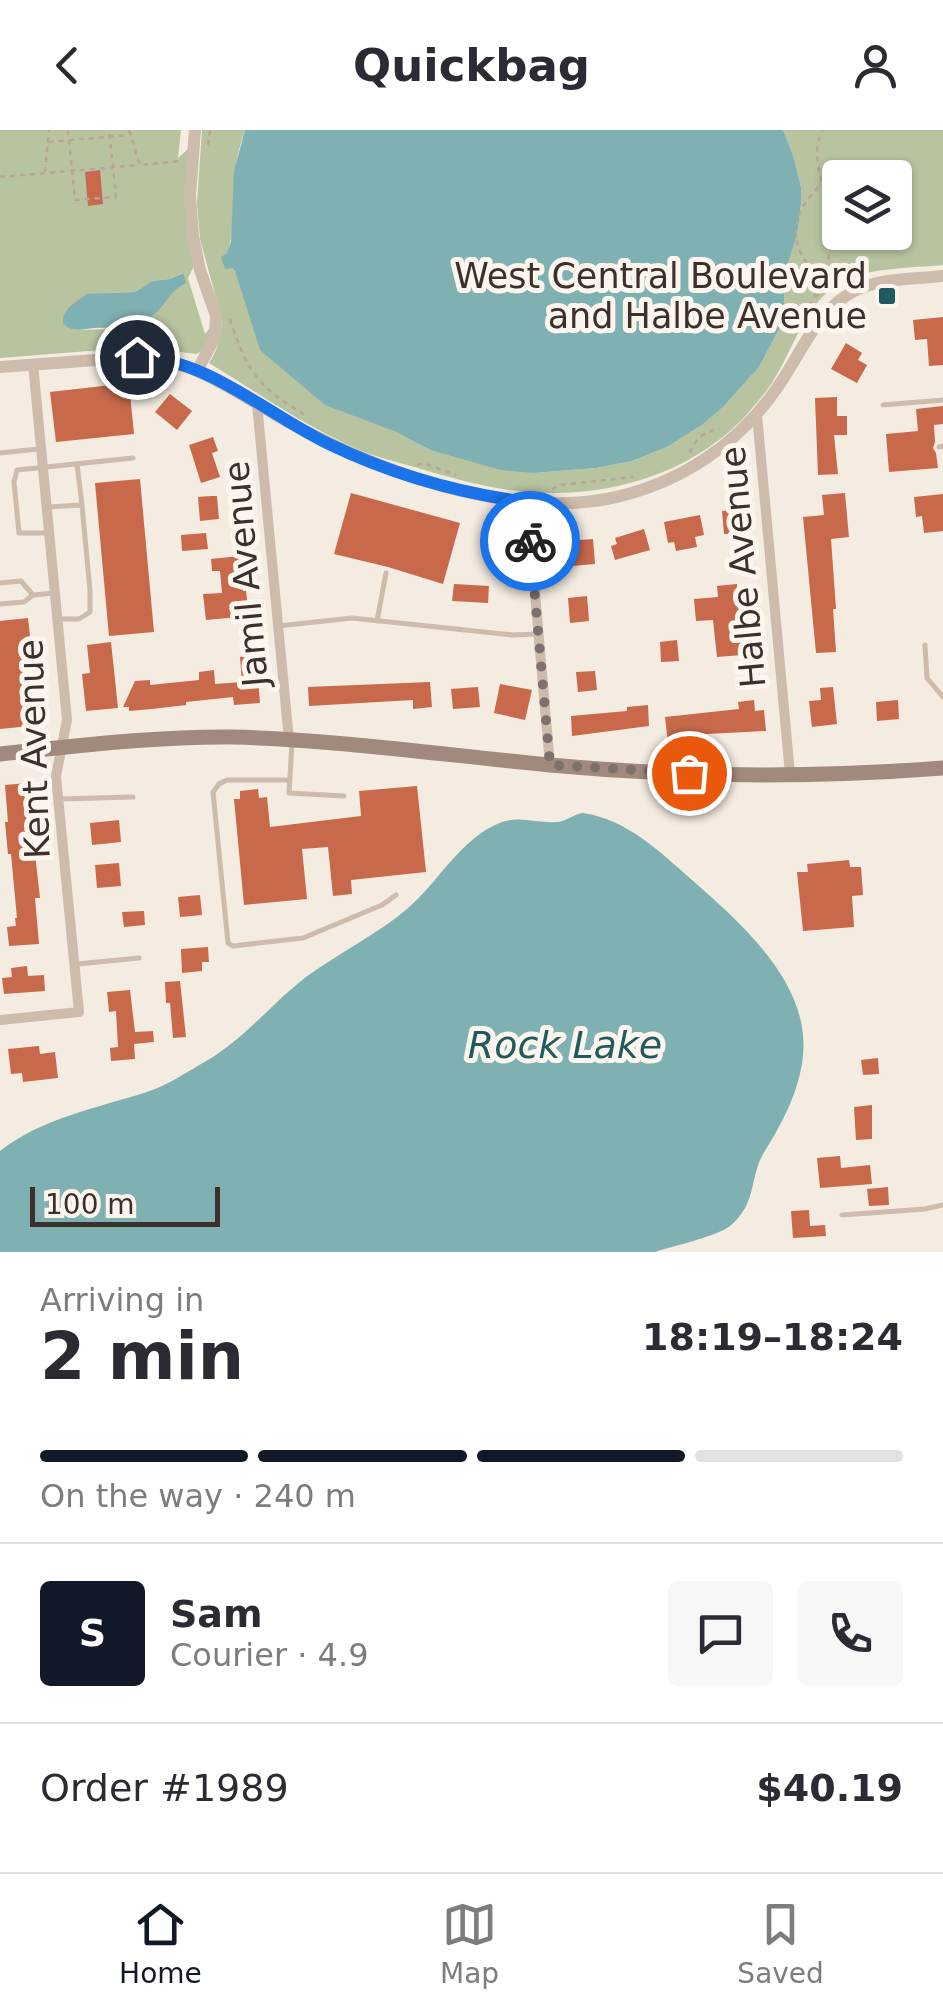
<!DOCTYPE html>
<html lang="en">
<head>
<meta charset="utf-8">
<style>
	:root { --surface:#fff; --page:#f7f7f7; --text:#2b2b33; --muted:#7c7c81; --line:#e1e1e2; --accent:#111827 }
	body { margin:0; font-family:"DejaVu Sans",sans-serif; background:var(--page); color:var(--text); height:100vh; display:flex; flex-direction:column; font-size:38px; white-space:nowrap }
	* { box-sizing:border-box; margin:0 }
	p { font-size:32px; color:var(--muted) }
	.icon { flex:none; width:55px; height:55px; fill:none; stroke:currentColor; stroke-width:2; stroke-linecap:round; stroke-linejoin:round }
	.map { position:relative; height:1122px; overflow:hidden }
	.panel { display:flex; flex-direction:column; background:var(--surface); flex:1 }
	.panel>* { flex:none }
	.buttons { position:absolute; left:822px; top:30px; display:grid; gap:20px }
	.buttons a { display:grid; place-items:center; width:90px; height:90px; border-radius:10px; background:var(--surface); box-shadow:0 2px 8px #0004; font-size:50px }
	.scale { position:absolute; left:30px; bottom:25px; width:190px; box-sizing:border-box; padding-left:10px; border:5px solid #3b302b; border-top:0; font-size:28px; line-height:35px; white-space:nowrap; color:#3b302b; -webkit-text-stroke:8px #fbf5ee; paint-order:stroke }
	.pin { position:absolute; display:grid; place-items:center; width:85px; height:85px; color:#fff; margin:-42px; border:5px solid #fff; border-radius:50%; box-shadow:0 2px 10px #0007 }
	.courier { position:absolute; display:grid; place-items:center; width:100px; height:100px; margin:-50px; border:8px solid #1a73e8; border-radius:50%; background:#fff; color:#222; box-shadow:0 2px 12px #0007 }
	.overview em { font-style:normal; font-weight:700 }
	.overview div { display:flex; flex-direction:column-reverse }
	.overview { display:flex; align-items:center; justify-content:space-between; height:170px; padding:0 40px }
	h1 { font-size:65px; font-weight:700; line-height:75px }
	.bar { display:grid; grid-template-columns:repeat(4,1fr); gap:15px 10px; align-content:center; height:120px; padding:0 40px }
	.bar i { height:12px; border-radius:8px; background:var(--line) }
	.bar .current { background:var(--accent) }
	.bar p { grid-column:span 4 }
	.line { display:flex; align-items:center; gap:25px; padding:0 40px; border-top:2px solid var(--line) }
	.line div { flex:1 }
	.round { display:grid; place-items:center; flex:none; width:105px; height:105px; border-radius:10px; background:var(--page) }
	header { display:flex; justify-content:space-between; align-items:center; height:130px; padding:0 40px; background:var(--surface); font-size:45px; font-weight:700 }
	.tab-bar { display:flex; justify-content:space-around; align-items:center; height:140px; border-top:2px solid var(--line); background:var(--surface); font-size:28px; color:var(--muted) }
	.tab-bar a { display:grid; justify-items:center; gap:5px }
	.tab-bar .current { color:var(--accent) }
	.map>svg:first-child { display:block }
	.green { fill:#b8c4a0; fill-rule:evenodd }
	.water { fill:#7fb0b2 }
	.building { fill:#c8694b }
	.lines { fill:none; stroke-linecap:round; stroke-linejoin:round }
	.path { stroke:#b9a596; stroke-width:2.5; stroke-dasharray:5 5; stroke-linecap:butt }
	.service { stroke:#cdbbac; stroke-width:5 }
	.minor { stroke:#cdbbac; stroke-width:10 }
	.tertiary { stroke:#cdbbac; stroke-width:12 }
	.secondary { stroke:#a18a7d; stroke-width:15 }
	.done { stroke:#7c716b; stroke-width:10; stroke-dasharray:0 18 }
	.route { stroke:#1a73e8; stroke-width:12 }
	.poi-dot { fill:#1f5a5e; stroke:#fbf5ee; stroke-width:4 }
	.labels { text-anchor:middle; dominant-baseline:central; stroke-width:10; stroke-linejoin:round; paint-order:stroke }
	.poi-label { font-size:35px; fill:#3b302b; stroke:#fbf5ee; text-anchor:end }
	.street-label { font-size:35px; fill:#3b302b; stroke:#fbf5ee }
	.water-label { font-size:38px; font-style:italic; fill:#1f5a5e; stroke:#fbf5ee }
</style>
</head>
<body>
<header><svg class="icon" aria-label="back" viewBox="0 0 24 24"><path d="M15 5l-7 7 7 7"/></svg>Quickbag<svg class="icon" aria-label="person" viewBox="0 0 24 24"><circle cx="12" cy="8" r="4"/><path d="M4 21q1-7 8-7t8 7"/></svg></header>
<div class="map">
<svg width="943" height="1122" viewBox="0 0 943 1122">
	<rect width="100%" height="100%" fill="#f4ebe1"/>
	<!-- green -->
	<g class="green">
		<path d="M 0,0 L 181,0 L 178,28 L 188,19 L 195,134 L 188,148 L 205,204 L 212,195 L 213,199 L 204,220 L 196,224 L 140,217 L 0,228 ZM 182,143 L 185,153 L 172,160 L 163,174 L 115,199 L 73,200 L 111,163 L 135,162 L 152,151 L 170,149 Z"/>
		<path d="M 202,0 L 245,0 C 232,36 235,61 232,98 C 231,116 226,119 232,138 L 394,301 L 430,320 L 534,343 L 596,338 L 632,331 L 667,317 L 702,295 L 723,277 L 759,237 L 783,192 L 786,140 L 797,105 L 801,74 L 801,57 L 793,25 L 783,0 L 943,0 L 943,135 C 912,138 875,137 846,150 C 808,167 796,213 776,246 C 769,259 758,271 749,282 C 695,343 608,369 529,362 C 491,359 454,349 418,338 C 401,333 384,329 367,323 C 312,301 260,264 209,233 C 218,219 221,207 222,190 L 200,109 L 197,73 ZM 840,48 L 895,48 L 895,102 L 840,102 Z"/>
	</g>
	<!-- water -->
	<g class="water">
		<path d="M 245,0 L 783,0 L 793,25 L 801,57 L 801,74 L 797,105 L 786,140 L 783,192 L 759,237 L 723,277 L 702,295 L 667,317 L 632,331 L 596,338 L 534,343 L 501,340 L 430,320 L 394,301 L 325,275 L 260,220 L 235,141 L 232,138 L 225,139 L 221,127 L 227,123 L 231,112 L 234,41 Z"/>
		<path d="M 183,143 L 186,153 C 174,159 171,164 163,175 C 146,198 119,197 94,198 C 82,199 74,203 63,194 L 63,187 L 69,177 L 87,164 L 135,162 L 152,151 L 170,149 Z"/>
		<path d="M 583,683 C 628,690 659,721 692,750 C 741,793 810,853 803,925 C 800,960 782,994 763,1024 C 754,1040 754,1058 747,1074 C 743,1083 735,1093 727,1098 C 713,1107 673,1116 655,1122 L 0,1122 L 0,1021 C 42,988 97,978 147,962 C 169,955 188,941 208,930 C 245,908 272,873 306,847 C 339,823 376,805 407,779 C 439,752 461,707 502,692 C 524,685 543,696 562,691 C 570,689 574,684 583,683 Z"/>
	</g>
	<!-- building -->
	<g class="building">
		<path d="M 100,40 L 103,74 L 88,76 L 85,42 Z"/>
		<path d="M 943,187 L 943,235 L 929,236 L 927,209 L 915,210 L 913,190 Z"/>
		<path d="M 846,213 L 862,223 L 858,230 L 867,235 L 857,253 L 831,239 Z"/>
		<path d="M 129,253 L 134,304 L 56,312 L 50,262 Z"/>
		<path d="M 170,264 L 192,281 L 177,300 L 155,282 Z"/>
		<path d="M 837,267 L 837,286 L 847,286 L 847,305 L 834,305 L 838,344 L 818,345 L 815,268 Z"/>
		<path d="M 943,276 L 943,294 L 934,295 L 935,312 L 933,318 L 936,323 L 938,338 L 889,342 L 886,304 L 918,301 L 916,279 Z"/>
		<path d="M 213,307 L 218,321 L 212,323 L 220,347 L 201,353 L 189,315 Z"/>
		<path d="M 140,349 L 154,502 L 109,506 L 95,353 Z"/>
		<path d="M 351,363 L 460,393 L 443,454 L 388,437 L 334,424 Z"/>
		<path d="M 845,363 L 849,407 L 831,409 L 836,479 L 833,479 L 836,522 L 816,523 L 803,387 L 824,385 L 822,365 Z"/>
		<path d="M 943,364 L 943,401 L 924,403 L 922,386 L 916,387 L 914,367 Z"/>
		<path d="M 211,366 L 217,366 L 219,389 L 200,391 L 198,367 Z"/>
		<path d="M 742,379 L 744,403 L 724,404 L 722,381 Z"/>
		<path d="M 700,385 L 704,405 L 695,407 L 697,417 L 676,421 L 674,412 L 668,413 L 664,392 Z"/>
		<path d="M 644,399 L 650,420 L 615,430 L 611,416 L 617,414 L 615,408 Z"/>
		<path d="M 206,403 L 208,419 L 182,421 L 181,405 Z"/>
		<path d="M 593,409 L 595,434 L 561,437 L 560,421 L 568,420 L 567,411 Z"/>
		<path d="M 240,426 L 243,461 L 246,461 L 249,486 L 206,490 L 203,464 L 222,463 L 220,441 L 212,441 L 211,429 Z"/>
		<path d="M 454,454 L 489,456 L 488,473 L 452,471 Z"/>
		<path d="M 737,454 L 742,525 L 717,527 L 713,490 L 696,491 L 694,469 L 718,467 L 717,456 Z"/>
		<path d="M 587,466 L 589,491 L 570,493 L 568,468 Z"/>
		<path d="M 28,488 L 40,595 L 0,599 L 0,491 Z"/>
		<path d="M 677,510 L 679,531 L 661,532 L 660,512 Z"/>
		<path d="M 111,512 L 118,578 L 86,581 L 82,544 L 90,543 L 87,515 Z"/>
		<path d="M 256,525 L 260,573 L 234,575 L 233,567 L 186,572 L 186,575 L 152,579 L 129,581 L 129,577 L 123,577 L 135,551 L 150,550 L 150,555 L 199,550 L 199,542 L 214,540 L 215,554 L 242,552 L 240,527 Z"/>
		<path d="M 595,541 L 597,560 L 578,562 L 576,542 Z"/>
		<path d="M 430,552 L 432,577 L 413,579 L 413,570 L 309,576 L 308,557 Z"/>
		<path d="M 500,554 L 532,560 L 525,590 L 494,583 Z"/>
		<path d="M 478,557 L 480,577 L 453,579 L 451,559 Z"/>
		<path d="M 833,557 L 837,594 L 812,597 L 809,571 L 821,570 L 820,558 Z"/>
		<path d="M 754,570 L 755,581 L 764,580 L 766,601 L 688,605 L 689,611 L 668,613 L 665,587 L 739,579 L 738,572 Z"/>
		<path d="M 898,570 L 899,589 L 877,591 L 876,572 Z"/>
		<path d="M 648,575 L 649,596 L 572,606 L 571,586 L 627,581 L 627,577 Z"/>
		<path d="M 27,653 L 40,768 L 35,768 L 39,814 L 9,816 L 7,797 L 16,796 L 15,788 L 17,788 L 11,724 L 8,724 L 5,692 L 8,692 L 5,655 Z"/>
		<path d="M 417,656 L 426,742 L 351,750 L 352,764 L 333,766 L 328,717 L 302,719 L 307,769 L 244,775 L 234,669 L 240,669 L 240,661 L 258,659 L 259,668 L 267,667 L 270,697 L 361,686 L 359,661 Z"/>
		<path d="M 119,690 L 121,712 L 92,715 L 90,693 Z"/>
		<path d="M 849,730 L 850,737 L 861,737 L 863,765 L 852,766 L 854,797 L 803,801 L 797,742 L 808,742 L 807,734 Z"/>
		<path d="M 119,733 L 121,756 L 97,758 L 95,735 Z"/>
		<path d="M 200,765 L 202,785 L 180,787 L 178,767 Z"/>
		<path d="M 144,781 L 145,795 L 124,797 L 122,782 Z"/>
		<path d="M 208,817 L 209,832 L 202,832 L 202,841 L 182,843 L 181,819 Z"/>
		<path d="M 27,836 L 28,846 L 44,845 L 45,861 L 4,864 L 2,848 L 12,847 L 11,838 Z"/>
		<path d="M 180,851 L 186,907 L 173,908 L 170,873 L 166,873 L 165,852 Z"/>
		<path d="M 130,860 L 135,902 L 153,901 L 154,912 L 134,914 L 135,929 L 111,931 L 110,918 L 118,917 L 116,881 L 109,882 L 107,862 Z"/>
		<path d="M 39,916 L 40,924 L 55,922 L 58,948 L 23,952 L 22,943 L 11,944 L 8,919 Z"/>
		<path d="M 878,928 L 879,944 L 863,945 L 861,930 Z"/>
		<path d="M 872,975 L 872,1009 L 856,1010 L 854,977 Z"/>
		<path d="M 840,1026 L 841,1038 L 870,1035 L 872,1054 L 820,1058 L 817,1028 Z"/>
		<path d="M 888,1057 L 889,1075 L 869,1076 L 867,1059 Z"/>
		<path d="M 809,1080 L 810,1096 L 825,1095 L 826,1106 L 793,1108 L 791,1081 Z"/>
	</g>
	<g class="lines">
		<!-- path -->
		<g class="path">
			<path d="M 68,0 L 75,70 L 116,67 L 109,0"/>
			<path d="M 129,0 L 140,35 L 180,31"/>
			<path d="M 49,12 L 128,5"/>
			<path d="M 208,15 L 210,0"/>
			<path d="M 45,42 L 49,0"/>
			<path d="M 0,47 L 140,35"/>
			<path d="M 815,167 L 829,157 C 822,148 813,141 807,133 C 785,104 798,75 822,54"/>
			<path d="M 230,189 C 247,242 258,257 305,285"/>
			<path d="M 801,194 C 816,163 832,133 832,98 C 831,65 806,30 823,0"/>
			<path d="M 690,323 C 695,308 705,301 720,299"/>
			<path d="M 417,335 L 423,333 L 456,345"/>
			<path d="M 552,359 L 560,355 L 633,347"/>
		</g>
		<!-- service -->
		<g class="service">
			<path d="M 883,275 L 943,270"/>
			<path d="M 939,317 L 943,316"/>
			<path d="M 0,323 L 38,319"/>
			<path d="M 77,334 L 82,375"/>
			<path d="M 48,377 L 82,375 L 90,461 L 90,482 L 79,489 L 60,489"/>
			<path d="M 49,403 L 19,403 L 14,352 L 17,340 L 133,328"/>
			<path d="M 0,453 L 21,451 L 33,465"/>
			<path d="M 0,474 L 24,472 L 33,465 L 55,463"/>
			<path d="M 377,491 L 386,443"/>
			<path d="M 278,496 L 352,488 L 512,505 L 537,504"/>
			<path d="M 925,515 L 927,548 L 943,567"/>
			<path d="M 292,613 L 289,663 L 344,666"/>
			<path d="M 289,650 L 227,650 L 219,654 L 213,662 L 228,813 L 233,816 L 303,808 L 382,775 L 396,765"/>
			<path d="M 60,669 L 133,667"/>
			<path d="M 77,834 L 139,828"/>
			<path d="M 842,1085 L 925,1079 L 943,1075"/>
		</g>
		<!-- minor -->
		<g class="minor">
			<path d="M 257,274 L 289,610"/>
			<path d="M 757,285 L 790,644"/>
			<path d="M 527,372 L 550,635"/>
			<path d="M 0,890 L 79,882 L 56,646 L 67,590 L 33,234"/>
		</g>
		<!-- tertiary -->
		<g class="tertiary">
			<path d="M 195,0 L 190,65 L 193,106 L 200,140 L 216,186 L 215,207 L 197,241"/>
			<path d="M 0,237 L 137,227 C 193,228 240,265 288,292 C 378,341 503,388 607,369 C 678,355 739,315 779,255 C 802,222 816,181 854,161 C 879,148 915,149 943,146"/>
		</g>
		<!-- secondary -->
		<path class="secondary" d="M 0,624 C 77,616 156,606 234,607 C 340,610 445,625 550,635 C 680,647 813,648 943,638"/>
	</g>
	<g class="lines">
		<!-- done -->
		<path class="done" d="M 530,411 L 550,635 L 689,643"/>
		<!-- route -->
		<path class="route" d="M 137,227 C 207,228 268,285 329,314 C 391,344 459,363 526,372 L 530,411"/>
	</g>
	<!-- markers -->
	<rect class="poi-dot" x="877" y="156" width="20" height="20" rx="5"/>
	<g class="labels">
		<!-- poi labels -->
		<g class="poi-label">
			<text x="867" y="146">West Central Boulevard<tspan x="867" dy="40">and Halbe Avenue</tspan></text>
		</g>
		<!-- street labels -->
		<g class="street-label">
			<text transform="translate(743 437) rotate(-95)">Halbe Avenue</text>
			<text transform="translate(246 444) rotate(-95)">Jamil Avenue</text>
			<text transform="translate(34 619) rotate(-92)">Kent Avenue</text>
		</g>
		<!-- water labels -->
		<g class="water-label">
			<text x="565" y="915">Rock Lake</text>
		</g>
	</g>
</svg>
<div class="buttons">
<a><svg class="icon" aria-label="layers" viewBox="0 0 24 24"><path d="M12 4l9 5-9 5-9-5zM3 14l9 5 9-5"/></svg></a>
</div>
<div class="scale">100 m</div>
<div class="pin" style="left:689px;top:643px;background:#ea580c"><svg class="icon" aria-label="bag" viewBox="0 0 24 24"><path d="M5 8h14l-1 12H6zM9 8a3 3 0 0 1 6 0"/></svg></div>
<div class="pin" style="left:137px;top:227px;background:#1f2937"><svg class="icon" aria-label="home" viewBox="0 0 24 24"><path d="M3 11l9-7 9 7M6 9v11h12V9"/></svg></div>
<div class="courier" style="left:530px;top:411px"><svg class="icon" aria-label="bike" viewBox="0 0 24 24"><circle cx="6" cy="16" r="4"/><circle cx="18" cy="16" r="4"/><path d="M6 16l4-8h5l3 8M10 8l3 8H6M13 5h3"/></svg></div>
</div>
<section class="panel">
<div class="overview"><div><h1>2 min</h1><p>Arriving in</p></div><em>18:19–18:24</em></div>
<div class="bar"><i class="current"></i><i class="current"></i><i class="current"></i><i></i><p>On the way · 240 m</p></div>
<div class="line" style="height:180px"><b class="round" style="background:var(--accent);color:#fff">S</b><div><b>Sam</b><p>Courier · 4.9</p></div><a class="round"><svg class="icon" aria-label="chat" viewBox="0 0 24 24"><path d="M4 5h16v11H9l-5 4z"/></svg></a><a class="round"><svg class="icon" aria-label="phone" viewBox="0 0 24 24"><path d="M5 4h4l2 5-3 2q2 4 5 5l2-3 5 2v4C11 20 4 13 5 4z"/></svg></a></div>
<div class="line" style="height:130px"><div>Order #1989</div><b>$40.19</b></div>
</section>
<nav class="tab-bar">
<a class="current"><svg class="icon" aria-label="home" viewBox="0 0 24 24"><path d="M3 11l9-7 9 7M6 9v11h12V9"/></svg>Home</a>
<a><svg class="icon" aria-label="map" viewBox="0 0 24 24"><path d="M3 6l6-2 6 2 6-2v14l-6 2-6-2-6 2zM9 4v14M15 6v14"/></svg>Map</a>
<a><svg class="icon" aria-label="saved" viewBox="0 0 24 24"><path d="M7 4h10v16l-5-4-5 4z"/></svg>Saved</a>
</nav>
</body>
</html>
